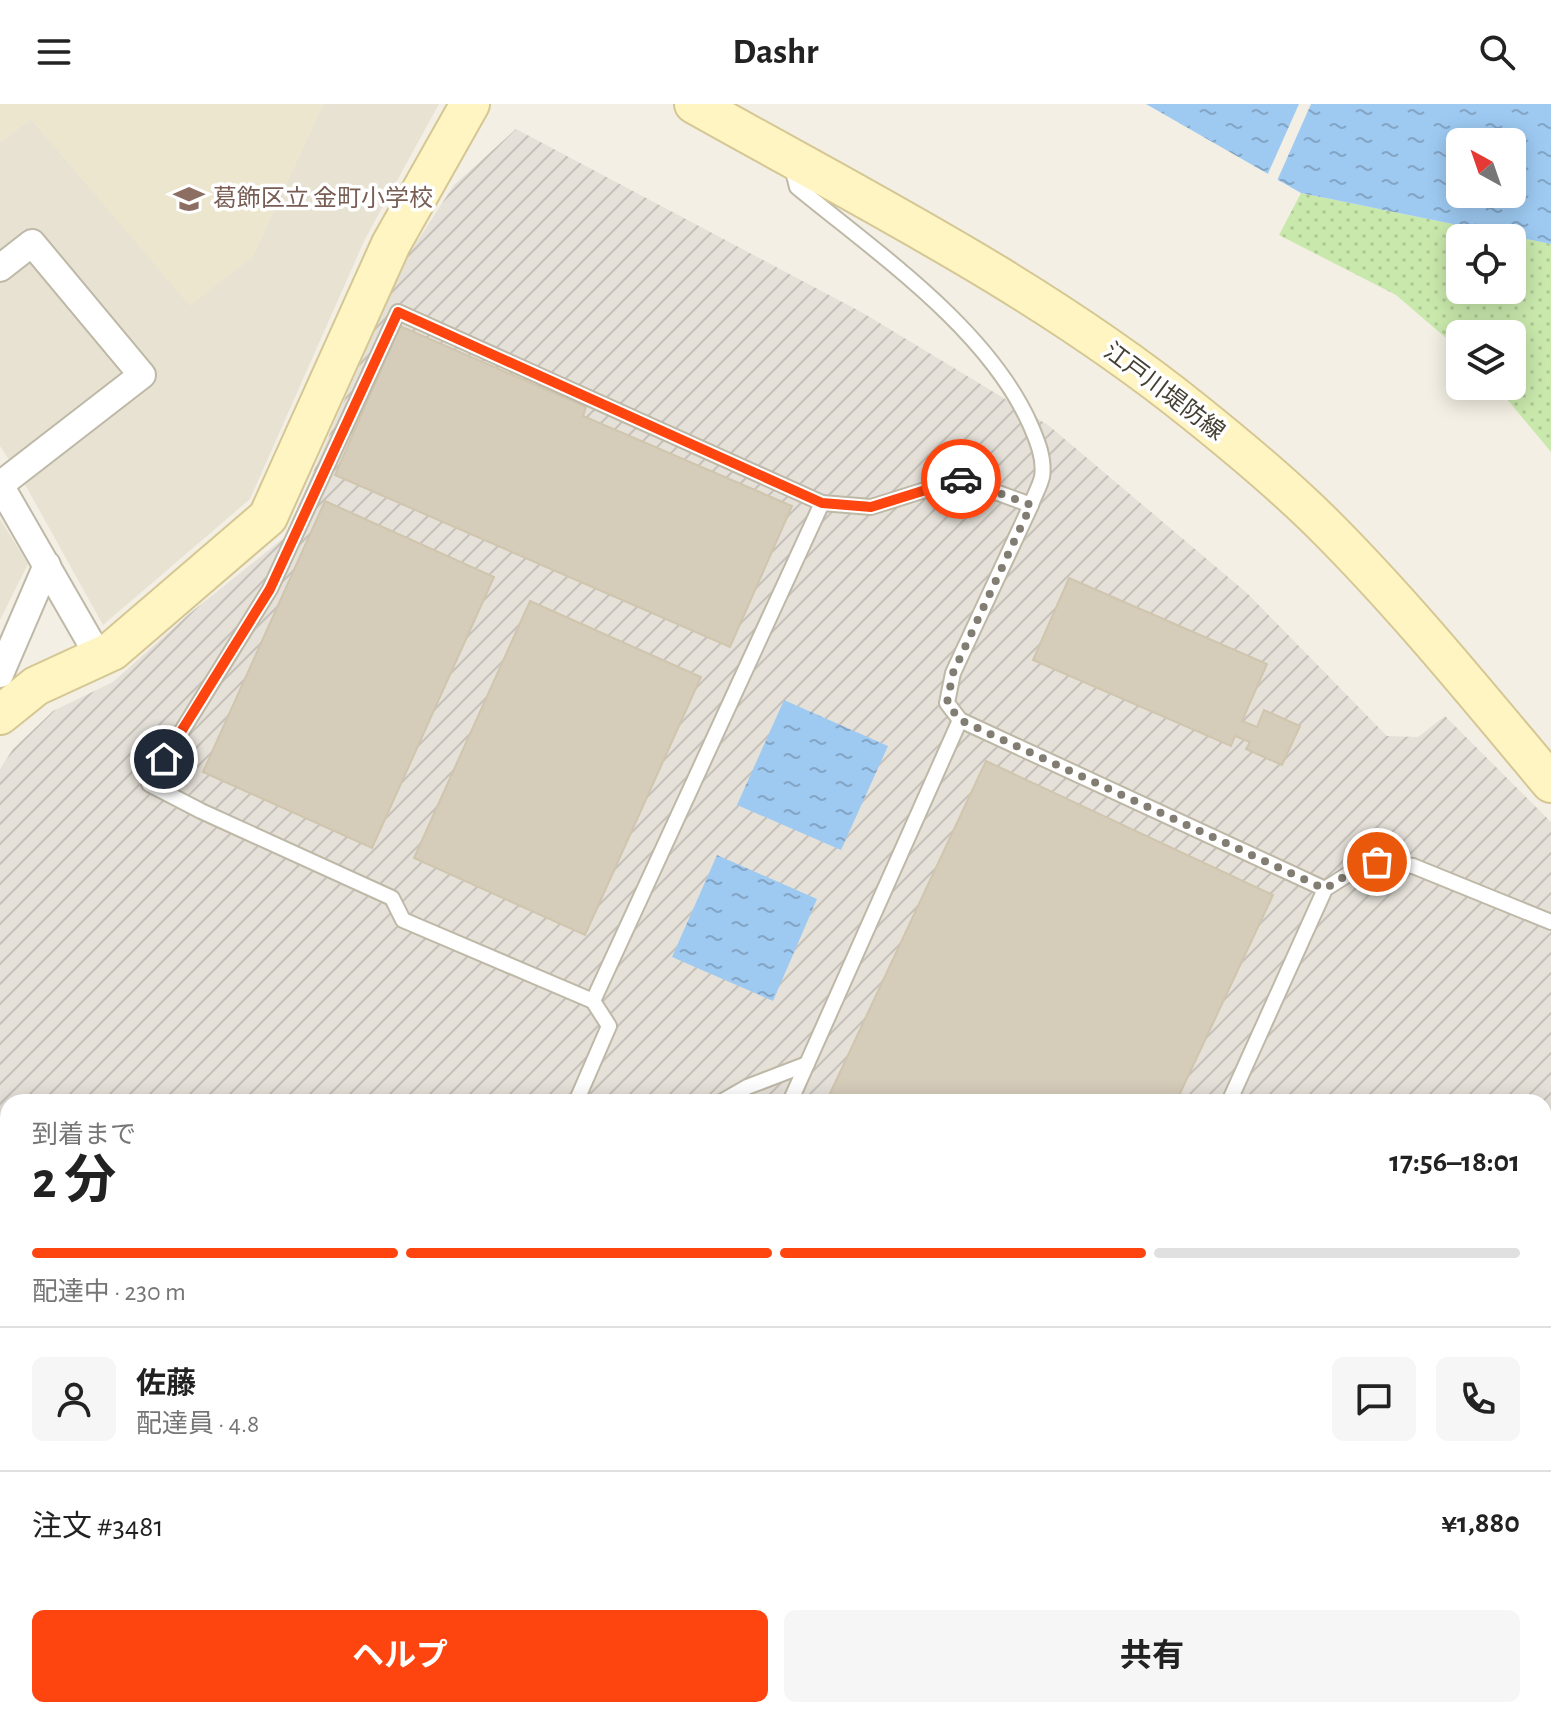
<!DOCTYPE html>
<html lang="ja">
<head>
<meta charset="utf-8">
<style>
	:root { --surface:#fff; --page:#f6f6f6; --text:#222; --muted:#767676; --line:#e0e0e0; --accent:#ff450f }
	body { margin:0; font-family:"Alegreya Sans","Noto Sans JP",sans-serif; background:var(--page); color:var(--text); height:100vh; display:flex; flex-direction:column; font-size:30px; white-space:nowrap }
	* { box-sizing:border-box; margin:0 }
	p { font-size:26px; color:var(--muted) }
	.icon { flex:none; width:44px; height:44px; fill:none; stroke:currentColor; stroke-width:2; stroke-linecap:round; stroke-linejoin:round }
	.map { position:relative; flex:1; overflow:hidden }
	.sheet { position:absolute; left:0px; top:990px; width:1552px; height:624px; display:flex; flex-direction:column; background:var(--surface); border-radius:24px 24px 0 0; box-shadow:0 4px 20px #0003 }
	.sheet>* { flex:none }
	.needle { width:52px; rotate:320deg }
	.fabs { position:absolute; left:1446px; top:24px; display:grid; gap:16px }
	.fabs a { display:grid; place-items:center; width:80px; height:80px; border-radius:12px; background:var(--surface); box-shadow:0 4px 20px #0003; font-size:40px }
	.pin { position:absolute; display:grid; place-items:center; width:68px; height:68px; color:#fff; margin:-34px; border:4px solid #fff; border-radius:50%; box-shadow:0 2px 8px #0007 }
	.courier { position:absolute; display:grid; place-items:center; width:80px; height:80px; margin:-40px; border:6px solid #ff450f; border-radius:50%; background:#fff; color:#222; box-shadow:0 2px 10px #0007 }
	.overview em { font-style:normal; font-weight:700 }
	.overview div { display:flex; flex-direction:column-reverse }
	.overview { display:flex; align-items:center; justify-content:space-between; height:136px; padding:0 32px }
	h1 { font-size:52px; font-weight:700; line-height:60px }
	.bar { display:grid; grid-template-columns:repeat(4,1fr); gap:12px 8px; align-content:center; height:96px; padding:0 32px }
	.bar i { height:10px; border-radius:6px; background:var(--line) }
	.bar .current { background:var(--accent) }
	.bar p { grid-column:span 4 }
	.line { display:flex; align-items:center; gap:20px; padding:0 32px; border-top:2px solid var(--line) }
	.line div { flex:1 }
	.round { display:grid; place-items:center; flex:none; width:84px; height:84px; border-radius:12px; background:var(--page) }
	.action { display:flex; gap:16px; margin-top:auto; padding:16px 32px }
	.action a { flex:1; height:92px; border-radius:12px; background:var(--accent); color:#fff; font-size:32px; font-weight:700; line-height:92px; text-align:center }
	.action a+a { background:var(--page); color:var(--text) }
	header { display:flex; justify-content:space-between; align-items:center; height:104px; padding:0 32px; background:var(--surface); font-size:36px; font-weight:700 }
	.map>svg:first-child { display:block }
	.residential { fill:#e7e2d2 }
	.industrial { fill:url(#industrial-furrows); fill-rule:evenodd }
	.education { fill:#ece6ce }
	.park { fill:url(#park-dots); fill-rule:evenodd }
	.water { fill:url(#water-ripples); fill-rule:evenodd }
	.pier { fill:#f3efe4 }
	.building { fill:#d5ccba; stroke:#d0c5ad; stroke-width:2 }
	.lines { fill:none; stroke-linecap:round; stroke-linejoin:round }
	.lane-casing { stroke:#beb8a7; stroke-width:18 }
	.street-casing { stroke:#beb8a7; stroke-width:30 }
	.secondary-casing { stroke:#d5c793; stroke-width:42 }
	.lane { stroke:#fff; stroke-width:14 }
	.street { stroke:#fff; stroke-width:26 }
	.secondary { stroke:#fff5c2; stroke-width:38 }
	.done { stroke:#827d72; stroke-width:8; stroke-dasharray:0 14.4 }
	.route { stroke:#ff450f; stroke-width:10 }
	.labels { text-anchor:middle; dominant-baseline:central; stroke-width:7; stroke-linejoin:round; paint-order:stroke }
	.education-label { font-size:24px; fill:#785e54; stroke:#fff; text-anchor:start }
	.street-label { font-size:24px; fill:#454034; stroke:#fff }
</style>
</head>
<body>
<header><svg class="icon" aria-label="menu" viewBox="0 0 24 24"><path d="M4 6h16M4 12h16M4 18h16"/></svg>Dashr<svg class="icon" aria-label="search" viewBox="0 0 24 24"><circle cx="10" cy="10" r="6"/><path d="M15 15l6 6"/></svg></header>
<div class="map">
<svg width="1551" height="1614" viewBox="0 0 1551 1614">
	<defs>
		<pattern id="industrial-furrows" width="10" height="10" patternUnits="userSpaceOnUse" patternTransform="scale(2)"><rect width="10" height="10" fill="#e5e1d9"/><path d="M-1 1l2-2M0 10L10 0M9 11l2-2" fill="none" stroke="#c6c2bb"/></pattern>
		<pattern id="park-dots" width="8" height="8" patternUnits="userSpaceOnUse" patternTransform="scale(2)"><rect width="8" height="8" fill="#c9e9ac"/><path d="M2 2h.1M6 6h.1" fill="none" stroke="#aec995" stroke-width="1.8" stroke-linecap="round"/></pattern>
		<pattern id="water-ripples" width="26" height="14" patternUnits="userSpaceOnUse" patternTransform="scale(2)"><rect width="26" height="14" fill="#9ecaf2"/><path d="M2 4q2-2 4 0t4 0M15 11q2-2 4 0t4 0" fill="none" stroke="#83a5c5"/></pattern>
	</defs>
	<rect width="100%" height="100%" fill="#f3efe4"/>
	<!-- residential -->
	<g class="residential">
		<path d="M 323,0 L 439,0 L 365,135 L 250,395 L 103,521 L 22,375 L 0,342 L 0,38 L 31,15 L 190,201 L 253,152 Z"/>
		<path d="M 0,415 L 28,460 L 0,516 Z"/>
	</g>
	<!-- industrial -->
	<path class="industrial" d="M 516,25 L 863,209 L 1048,321 L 1247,489 L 1387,632 L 1418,633 L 1445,612 L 1551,718 L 1551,1614 L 0,1614 L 0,665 L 13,645 L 53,607 L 113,578 L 189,510 L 285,433 L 405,156 L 454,81 ZM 8,998 L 1544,998 L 1544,1606 L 8,1606 Z"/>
	<!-- education -->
	<path class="education" d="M 0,0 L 323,0 L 253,152 L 190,202 L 31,15 L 0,38 Z"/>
	<!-- park -->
	<path class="park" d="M 1301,89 L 1551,140 L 1551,348 L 1496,282 L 1512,282 L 1512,230 L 1460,230 L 1460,246 L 1396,191 L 1279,131 ZM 1460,134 L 1512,134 L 1512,186 L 1460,186 Z"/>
	<!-- water -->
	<g class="water">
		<path d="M 1146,0 L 1551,0 L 1551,140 L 1301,89 ZM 1460,38 L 1512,38 L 1512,90 L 1460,90 Z"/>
		<path d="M 784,596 L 888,642 L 841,746 L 737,701 Z"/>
		<path d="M 717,751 L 817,795 L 773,897 L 672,853 Z"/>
		<path d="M 921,1606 L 1088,1606 L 1085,1614 L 940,1614 Z"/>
		<path d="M 1154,1606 L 1352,1606 L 1354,1614 L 1151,1614 Z"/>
	</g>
	<!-- pier -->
	<path class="pier" d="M 1299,0 L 1311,0 L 1276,79 L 1266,74 Z"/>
	<!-- building -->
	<g class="building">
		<path d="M 400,222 L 586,303 L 583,312 L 792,402 L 730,543 L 335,371 Z"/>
		<path d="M 325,397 L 494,473 L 372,744 L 203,668 Z"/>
		<path d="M 1069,474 L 1267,560 L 1242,617 L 1257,623 L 1264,606 L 1300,622 L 1282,661 L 1246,645 L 1250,638 L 1235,632 L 1231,642 L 1033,556 Z"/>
		<path d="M 530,497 L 701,573 L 585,831 L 414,754 Z"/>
		<path d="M 986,657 L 1273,791 L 1176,998 L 826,998 Z"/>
		<path d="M 1544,1233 L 1551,1236 L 1551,1314 L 1544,1329 Z"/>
		<path d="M 0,1419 L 8,1423 L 8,1498 L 0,1516 Z"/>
		<path d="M 14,1606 L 330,1606 L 327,1614 L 10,1614 Z"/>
	</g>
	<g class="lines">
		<!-- lane casing -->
		<g class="lane-casing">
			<g id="lane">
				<path d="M 792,63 L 797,83 C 877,149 987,224 1030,320 C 1037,336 1045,355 1042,373 C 1040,382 1034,392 1031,401"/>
				<path d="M 593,897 L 403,816 L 392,794 L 201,707 L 149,680 L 270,485 L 398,208 L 822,399 L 871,403 L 960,375 L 1031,401 L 953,569 L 947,599 L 960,616 L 1325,785"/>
				<path d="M 576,998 L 609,922 L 593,897 L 822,399"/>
				<path d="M 721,998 L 747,983 L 807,960"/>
				<path d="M 790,998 L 960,616"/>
				<path d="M 1229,998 L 1325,785 L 1358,764 L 1377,758 L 1413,762 L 1551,818"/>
				<path d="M 0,1390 L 8,1393"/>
				<path d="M 1544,1535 L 1551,1538"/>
				<path d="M 0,1585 L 8,1567"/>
				<path d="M 536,1606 L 544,1614"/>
				<path d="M 398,1614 L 402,1606"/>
				<path d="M 825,1614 L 829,1606"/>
			</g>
		</g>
		<!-- street casing -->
		<g class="street-casing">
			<g id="street">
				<path d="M 0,164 L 32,139 L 142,271 L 0,381"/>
				<path d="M 0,381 L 99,553"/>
				<path d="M 0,570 L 47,461"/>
			</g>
		</g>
		<!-- secondary casing -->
		<g class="secondary-casing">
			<g id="secondary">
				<path d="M 694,0 C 863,95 1039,183 1192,306 C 1237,342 1283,380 1324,421 C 1405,502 1477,591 1551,679"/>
				<path d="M 0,611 L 36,582 L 112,547 L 268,413 L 391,140 L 470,0"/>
			</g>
		</g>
		<!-- lane -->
		<use href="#lane" class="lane"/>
		<!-- street -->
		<use href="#street" class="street"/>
		<!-- secondary -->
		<use href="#secondary" class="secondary"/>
	</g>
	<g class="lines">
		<!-- done -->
		<path class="done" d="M 961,375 L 1031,401 L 953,569 L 947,599 L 960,616 L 1325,785 L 1358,764 L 1377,758"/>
		<!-- route -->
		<path class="route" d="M 164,655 L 270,485 L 398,208 L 822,399 L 871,403 L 961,375"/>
	</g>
	<!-- icons -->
	<defs>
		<g id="school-bare" transform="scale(2.4)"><path d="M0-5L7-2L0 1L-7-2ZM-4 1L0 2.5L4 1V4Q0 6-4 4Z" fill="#8d6e63" stroke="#fff" stroke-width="2.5" paint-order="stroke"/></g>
	</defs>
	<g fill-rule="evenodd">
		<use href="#school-bare" x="189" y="95"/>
	</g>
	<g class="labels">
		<!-- education labels -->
		<g class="education-label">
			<text x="213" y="95">葛飾区立 金町小学校</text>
		</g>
		<!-- street labels -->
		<g class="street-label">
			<text transform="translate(1164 288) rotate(37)">江戸川堤防線</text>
		</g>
	</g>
</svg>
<div class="fabs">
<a><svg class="needle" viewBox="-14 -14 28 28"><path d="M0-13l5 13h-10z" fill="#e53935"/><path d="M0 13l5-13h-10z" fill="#767676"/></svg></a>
<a><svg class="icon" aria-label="locate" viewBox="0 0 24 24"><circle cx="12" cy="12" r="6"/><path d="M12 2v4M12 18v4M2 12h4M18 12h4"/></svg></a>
<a><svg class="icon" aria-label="layers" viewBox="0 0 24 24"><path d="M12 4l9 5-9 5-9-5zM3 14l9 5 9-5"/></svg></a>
</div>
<div class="pin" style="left:1377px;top:758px;background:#ea580c"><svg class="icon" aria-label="bag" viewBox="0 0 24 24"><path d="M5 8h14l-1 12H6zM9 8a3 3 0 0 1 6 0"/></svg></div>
<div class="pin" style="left:164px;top:655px;background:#1f2937"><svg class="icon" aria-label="home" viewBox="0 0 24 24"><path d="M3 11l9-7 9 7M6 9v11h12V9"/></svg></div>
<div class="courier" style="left:961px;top:375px"><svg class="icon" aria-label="car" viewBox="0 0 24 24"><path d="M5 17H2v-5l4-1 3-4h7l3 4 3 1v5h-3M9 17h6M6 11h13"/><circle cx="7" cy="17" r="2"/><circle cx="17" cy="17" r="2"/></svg></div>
<section class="sheet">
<div class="overview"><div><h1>2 分</h1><p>到着まで</p></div><em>17:56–18:01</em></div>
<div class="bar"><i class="current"></i><i class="current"></i><i class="current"></i><i></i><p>配達中 · 230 m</p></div>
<div class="line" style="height:144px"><a class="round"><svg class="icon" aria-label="person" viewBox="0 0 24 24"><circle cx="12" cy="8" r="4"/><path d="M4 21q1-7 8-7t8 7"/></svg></a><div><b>佐藤</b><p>配達員 · 4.8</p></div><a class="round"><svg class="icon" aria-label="chat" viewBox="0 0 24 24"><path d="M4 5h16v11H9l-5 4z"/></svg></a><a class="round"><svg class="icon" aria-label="phone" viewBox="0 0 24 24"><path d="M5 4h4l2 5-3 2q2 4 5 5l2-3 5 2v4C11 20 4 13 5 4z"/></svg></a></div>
<div class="line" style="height:104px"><div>注文 #3481</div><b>¥1,880</b></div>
<div class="action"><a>ヘルプ</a><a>共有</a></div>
</section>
</div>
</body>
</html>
